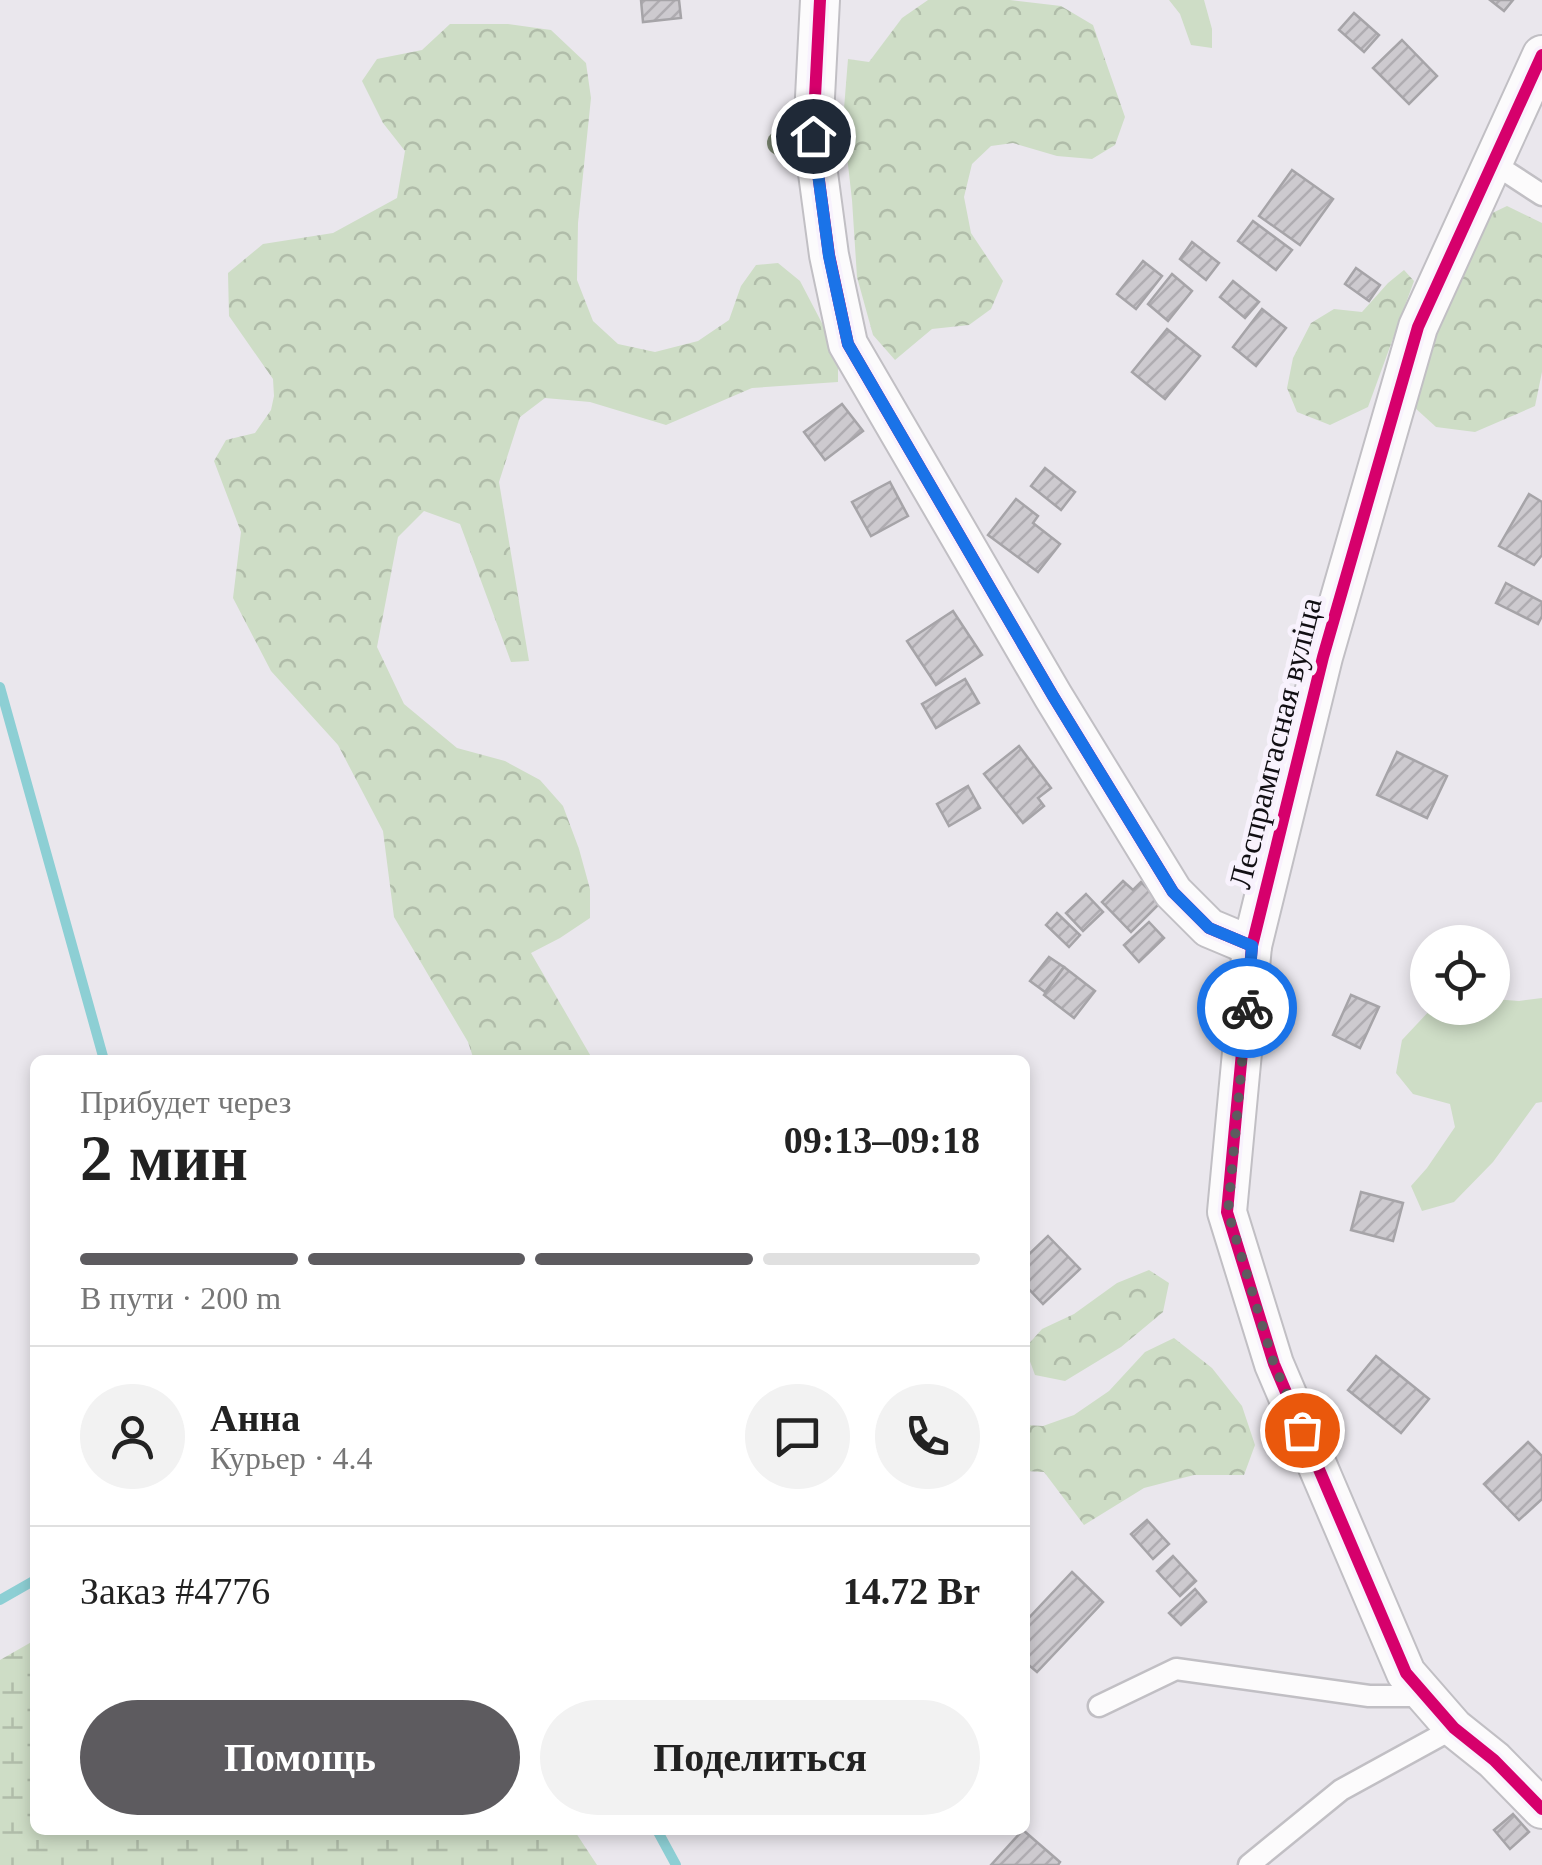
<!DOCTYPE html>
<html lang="ru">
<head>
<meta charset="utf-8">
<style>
	:root { --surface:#fff; --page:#f2f2f2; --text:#222; --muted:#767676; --line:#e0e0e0; --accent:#5d5b5f }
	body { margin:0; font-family:Georgia,serif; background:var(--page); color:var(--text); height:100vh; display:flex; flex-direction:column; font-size:38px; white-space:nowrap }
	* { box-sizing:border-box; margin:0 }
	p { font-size:32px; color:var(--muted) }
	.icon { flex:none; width:55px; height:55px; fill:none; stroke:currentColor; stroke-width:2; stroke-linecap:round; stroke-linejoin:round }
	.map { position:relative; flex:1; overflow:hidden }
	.details { position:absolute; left:30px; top:1055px; width:1000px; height:780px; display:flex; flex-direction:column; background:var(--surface); border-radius:15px; box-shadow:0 5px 15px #0003 }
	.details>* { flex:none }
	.controls { position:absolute; left:1410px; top:925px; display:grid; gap:20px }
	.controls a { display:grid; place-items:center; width:100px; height:100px; border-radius:50%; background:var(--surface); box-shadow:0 5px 15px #0003; font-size:50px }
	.pin { position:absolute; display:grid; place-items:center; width:85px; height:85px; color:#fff; margin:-42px; border:5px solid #fff; border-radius:50%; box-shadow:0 2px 10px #0007 }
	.courier { position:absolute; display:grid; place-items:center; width:100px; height:100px; margin:-50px; border:8px solid #1a73e8; border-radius:50%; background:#fff; color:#222; box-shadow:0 2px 12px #0007 }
	.head em { font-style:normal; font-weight:700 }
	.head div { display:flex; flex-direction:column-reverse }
	.head { display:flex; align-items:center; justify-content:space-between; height:170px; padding:0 50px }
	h1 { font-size:65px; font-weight:700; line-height:75px }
	.bar { display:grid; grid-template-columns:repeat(4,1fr); gap:15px 10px; align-content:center; height:120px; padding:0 50px }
	.bar i { height:12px; border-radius:8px; background:var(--line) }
	.bar .active { background:var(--accent) }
	.bar p { grid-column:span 4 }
	.line { display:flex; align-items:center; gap:25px; padding:0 50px; border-top:2px solid var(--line) }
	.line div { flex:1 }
	.round { display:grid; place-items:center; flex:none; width:105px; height:105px; border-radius:52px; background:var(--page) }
	.primary-button { display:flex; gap:20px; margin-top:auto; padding:20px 50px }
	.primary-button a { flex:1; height:115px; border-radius:60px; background:var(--accent); color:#fff; font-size:40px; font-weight:700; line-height:115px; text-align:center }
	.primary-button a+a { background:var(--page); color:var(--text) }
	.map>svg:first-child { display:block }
	.grass { fill:#ceddc6 }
	.forest { fill:url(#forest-crowns) }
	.wetland { fill:url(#wetland-marsh) }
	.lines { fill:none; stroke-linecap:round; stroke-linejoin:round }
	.stream { stroke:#8dcfd4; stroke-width:10 }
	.building { fill:url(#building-hatch); stroke:#a6a4a8; stroke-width:2.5 }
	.service-casing { stroke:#c1bfc4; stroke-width:25 }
	.minor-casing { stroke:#c1bfc4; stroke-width:42 }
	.service { stroke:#fcfbfc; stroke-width:20 }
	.minor { stroke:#fcfbfc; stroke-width:38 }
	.cycleway-casing { stroke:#f8f2fd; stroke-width:19 }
	.cycleway { stroke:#d6006c; stroke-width:12 }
	.tree { fill:#7b8772 }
	.done { stroke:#5d5b5f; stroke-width:10; stroke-dasharray:0 18 }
	.route { stroke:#1a73e8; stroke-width:12 }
	.labels { text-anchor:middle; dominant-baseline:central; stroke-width:10; stroke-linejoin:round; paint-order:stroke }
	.street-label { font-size:32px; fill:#110f13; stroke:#f8f2fd }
</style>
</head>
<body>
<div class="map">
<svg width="1542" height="1865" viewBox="0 0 1542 1865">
	<defs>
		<pattern id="forest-crowns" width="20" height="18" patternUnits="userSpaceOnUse" patternTransform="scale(2.5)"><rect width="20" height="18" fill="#ceddc6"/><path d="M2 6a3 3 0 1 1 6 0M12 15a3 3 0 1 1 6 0" fill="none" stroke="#b0bca9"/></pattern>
		<pattern id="wetland-marsh" width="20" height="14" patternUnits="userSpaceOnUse" patternTransform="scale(2.5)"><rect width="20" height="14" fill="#ceddc6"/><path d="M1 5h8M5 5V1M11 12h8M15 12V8" fill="none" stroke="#b0bca9"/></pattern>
		<pattern id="building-hatch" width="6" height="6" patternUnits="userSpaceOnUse" patternTransform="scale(2.5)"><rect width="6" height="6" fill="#cdcacf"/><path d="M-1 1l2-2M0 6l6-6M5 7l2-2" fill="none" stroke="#afacb1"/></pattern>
	</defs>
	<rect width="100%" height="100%" fill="#eae7ed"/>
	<!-- grass -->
	<g class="grass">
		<path d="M 1169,0 L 1204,0 L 1212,29 L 1212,48 L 1191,45 L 1180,14 Z"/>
		<path d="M 1542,998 L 1542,1102 L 1536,1103 L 1493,1162 L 1454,1202 L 1422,1211 L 1411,1186 L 1427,1168 L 1455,1127 L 1450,1104 L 1413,1094 L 1396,1073 L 1402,1040 L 1432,1008 L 1492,1008 L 1493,999 L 1519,1001 Z"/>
	</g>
	<!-- forest -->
	<g class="forest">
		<path d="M 928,0 L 1010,0 L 1061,6 L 1093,25 L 1125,117 L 1115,145 L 1092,159 L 1057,156 L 1013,143 L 991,146 L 972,164 L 964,197 L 971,233 L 1003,281 L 991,309 L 969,325 L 932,329 L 895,360 L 873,335 L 857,277 L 852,200 L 843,121 L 848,59 L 869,62 L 902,18 Z"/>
		<path d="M 450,24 L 508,24 L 551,30 L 586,63 L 591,98 L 578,223 L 577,280 L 593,321 L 618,344 L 655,352 L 698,341 L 729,320 L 741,286 L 756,265 L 778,263 L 800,281 L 824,327 L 838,357 L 838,382 L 752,388 L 666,425 L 590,402 L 545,398 L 520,417 L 499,482 L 529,661 L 511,662 L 460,524 L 424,511 L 398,537 L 377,647 L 404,704 L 457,748 L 505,761 L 540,780 L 563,806 L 579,849 L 590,889 L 590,918 L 560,938 L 531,953 L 593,1060 L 474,1060 L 468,1042 L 394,917 L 383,831 L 338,745 L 271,671 L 233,598 L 241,532 L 214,461 L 226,440 L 255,433 L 271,410 L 274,396 L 273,379 L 229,316 L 228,273 L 263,244 L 333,233 L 397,198 L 405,151 L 383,123 L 362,81 L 377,59 L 422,50 Z"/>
		<path d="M 1507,206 L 1542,223 L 1542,372 L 1535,406 L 1475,432 L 1436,427 L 1414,407 L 1416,378 L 1486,216 Z"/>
		<path d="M 1404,270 L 1414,281 L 1368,407 L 1330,425 L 1297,412 L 1287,388 L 1293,358 L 1311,323 L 1334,309 L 1362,312 L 1388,283 Z"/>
		<path d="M 1149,1270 L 1169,1283 L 1163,1312 L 1121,1347 L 1065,1381 L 1035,1375 L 1025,1348 L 1042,1329 L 1074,1314 L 1117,1283 Z"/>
		<path d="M 1174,1338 L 1212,1368 L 1242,1406 L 1255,1445 L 1244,1475 L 1194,1475 L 1144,1488 L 1084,1525 L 1044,1472 L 1025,1471 L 1025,1425 L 1043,1426 L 1074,1415 L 1109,1391 L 1145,1352 Z"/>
	</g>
	<!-- wetland -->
	<path class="wetland" d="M 35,1640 L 35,1830 L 574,1830 L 597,1865 L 0,1865 L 0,1660 Z"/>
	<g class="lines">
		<!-- stream -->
		<g class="stream">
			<path d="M 0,687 L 104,1060"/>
			<path d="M 0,1600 L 35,1580"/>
			<path d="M 657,1830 L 676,1865"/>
		</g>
	</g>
	<!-- building -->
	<g class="building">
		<path d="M 641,0 L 679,0 L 681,18 L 643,22 Z"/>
		<path d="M 1490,0 L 1513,0 L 1504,11 Z"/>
		<path d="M 1354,13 L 1379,35 L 1364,52 L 1339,30 Z"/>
		<path d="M 1402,40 L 1437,76 L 1409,104 L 1373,68 Z"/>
		<path d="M 1292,170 L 1333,199 L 1300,245 L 1259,216 Z"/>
		<path d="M 1253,221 L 1292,250 L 1276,270 L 1238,241 Z"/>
		<path d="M 1192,242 L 1219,263 L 1206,280 L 1180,259 Z"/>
		<path d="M 1143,261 L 1162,276 L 1136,309 L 1117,294 Z"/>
		<path d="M 1356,268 L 1380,285 L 1369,301 L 1345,284 Z"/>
		<path d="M 1172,274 L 1192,291 L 1168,321 L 1148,304 Z"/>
		<path d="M 1233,281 L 1259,302 L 1245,318 L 1220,297 Z"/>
		<path d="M 1262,309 L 1286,328 L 1256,366 L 1233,347 Z"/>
		<path d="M 1167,329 L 1200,356 L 1165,399 L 1132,372 Z"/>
		<path d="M 842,404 L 863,431 L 825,460 L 804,432 Z"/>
		<path d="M 1045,468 L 1075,492 L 1061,510 L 1031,486 Z"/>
		<path d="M 890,482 L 908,516 L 871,536 L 852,502 Z"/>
		<path d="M 1529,494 L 1542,502 L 1542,555 L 1534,565 L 1499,546 Z"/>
		<path d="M 1016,499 L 1038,516 L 1033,523 L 1060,544 L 1038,572 L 988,535 Z"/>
		<path d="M 1506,583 L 1542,602 L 1542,616 L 1538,624 L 1496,603 Z"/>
		<path d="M 953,611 L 982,655 L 936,685 L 907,641 Z"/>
		<path d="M 965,679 L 979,703 L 936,728 L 922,704 Z"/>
		<path d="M 1019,746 L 1051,788 L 1038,798 L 1044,806 L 1023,823 L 984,774 Z"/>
		<path d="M 1397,752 L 1447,776 L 1427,818 L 1377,795 Z"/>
		<path d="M 968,786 L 980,808 L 949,826 L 937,804 Z"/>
		<path d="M 1123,881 L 1133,890 L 1141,882 L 1161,902 L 1131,932 L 1102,902 Z"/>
		<path d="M 1086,894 L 1103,912 L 1083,931 L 1066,913 Z"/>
		<path d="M 1057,913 L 1080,935 L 1069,947 L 1046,925 Z"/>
		<path d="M 1149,922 L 1164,938 L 1139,962 L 1124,945 Z"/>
		<path d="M 1049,957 L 1064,967 L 1045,992 L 1030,981 Z"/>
		<path d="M 1064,967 L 1095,991 L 1074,1018 L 1044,995 Z"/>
		<path d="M 1351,995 L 1379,1007 L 1360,1048 L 1333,1035 Z"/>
		<path d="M 1361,1192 L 1403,1203 L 1393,1241 L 1351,1230 Z"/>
		<path d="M 1048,1236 L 1080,1269 L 1043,1304 L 1025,1285 L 1025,1258 Z"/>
		<path d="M 1376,1356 L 1429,1399 L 1401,1433 L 1348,1390 Z"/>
		<path d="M 1528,1442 L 1542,1456 L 1542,1499 L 1519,1520 L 1484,1484 Z"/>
		<path d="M 1147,1520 L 1169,1544 L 1153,1559 L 1131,1534 Z"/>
		<path d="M 1173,1556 L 1196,1581 L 1180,1596 L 1157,1571 Z"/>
		<path d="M 1072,1572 L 1103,1602 L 1037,1672 L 1025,1662 L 1025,1622 Z"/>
		<path d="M 1195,1589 L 1206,1602 L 1181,1625 L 1169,1613 Z"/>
		<path d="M 1513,1814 L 1529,1832 L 1510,1849 L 1494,1830 Z"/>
		<path d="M 1023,1830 L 1060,1862 L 1058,1865 L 991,1865 Z"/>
	</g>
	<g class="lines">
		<!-- service casing -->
		<g class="service-casing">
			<g id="service">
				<path d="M 1493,163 L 1542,195"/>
				<path d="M 1099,1706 L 1176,1669 L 1369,1696 L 1426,1696"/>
				<path d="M 1249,1865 L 1341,1790 L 1454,1728"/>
			</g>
		</g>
		<!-- minor casing -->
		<g class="minor-casing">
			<g id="minor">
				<path d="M 820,0 L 813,136 L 829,255 L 848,344 L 1053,696 L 1173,892 L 1209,928 L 1252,946"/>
				<path d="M 1542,55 L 1418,327 L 1323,657 L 1252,946 L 1227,1212 L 1274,1364 L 1406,1673 L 1454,1728 L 1494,1760 L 1542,1809"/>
			</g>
		</g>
		<!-- service -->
		<use href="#service" class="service"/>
		<!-- minor -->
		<use href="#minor" class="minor"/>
		<!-- cycleway casing -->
		<g class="cycleway-casing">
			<g id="cycleway">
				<path d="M 820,0 L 813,136 L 829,255 L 848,344 L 1053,696 L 1173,892 L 1209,928 L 1252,946"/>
				<path d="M 1542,55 L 1418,327 L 1323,657 L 1252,946 L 1227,1212 L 1274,1364 L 1406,1673 L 1454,1728 L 1494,1760 L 1542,1809"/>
			</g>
		</g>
		<!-- cycleway -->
		<use href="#cycleway" class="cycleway"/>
	</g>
	<!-- trees -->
	<circle class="tree" cx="779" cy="143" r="12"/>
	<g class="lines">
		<!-- done -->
		<path class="done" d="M 1247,1008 L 1228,1212 L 1274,1364 L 1302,1430"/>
		<!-- route -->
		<path class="route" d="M 813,136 L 829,256 L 848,344 L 1053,696 L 1173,892 L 1209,928 L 1252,946 L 1247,1008"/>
	</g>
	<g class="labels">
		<!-- street labels -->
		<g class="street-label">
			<text transform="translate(1275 743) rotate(-76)">Леспрамгасная вуліца</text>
		</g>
	</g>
</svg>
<div class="controls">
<a><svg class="icon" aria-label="locate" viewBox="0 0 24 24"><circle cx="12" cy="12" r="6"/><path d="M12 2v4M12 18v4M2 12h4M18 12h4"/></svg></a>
</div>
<div class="pin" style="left:1302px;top:1430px;background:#ea580c"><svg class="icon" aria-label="bag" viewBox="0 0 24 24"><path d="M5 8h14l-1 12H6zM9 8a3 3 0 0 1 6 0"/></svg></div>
<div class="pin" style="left:813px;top:136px;background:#1f2937"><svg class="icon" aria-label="home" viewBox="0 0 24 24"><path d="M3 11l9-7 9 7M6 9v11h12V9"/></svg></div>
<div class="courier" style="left:1247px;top:1008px"><svg class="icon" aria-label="bike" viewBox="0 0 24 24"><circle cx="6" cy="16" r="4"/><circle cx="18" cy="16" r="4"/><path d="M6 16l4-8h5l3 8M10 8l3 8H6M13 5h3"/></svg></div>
<section class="details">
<div class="head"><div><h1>2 мин</h1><p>Прибудет через</p></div><em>09:13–09:18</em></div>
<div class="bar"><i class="active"></i><i class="active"></i><i class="active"></i><i></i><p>В пути · 200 m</p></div>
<div class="line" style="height:180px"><a class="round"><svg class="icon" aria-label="person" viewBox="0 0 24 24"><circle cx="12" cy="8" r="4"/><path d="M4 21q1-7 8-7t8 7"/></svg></a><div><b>Анна</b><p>Курьер · 4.4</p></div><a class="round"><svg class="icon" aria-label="chat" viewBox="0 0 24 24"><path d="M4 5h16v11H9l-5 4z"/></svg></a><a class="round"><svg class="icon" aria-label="phone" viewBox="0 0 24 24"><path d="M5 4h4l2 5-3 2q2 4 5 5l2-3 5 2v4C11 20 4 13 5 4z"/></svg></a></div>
<div class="line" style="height:130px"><div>Заказ #4776</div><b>14.72 Br</b></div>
<div class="primary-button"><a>Помощь</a><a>Поделиться</a></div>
</section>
</div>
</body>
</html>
